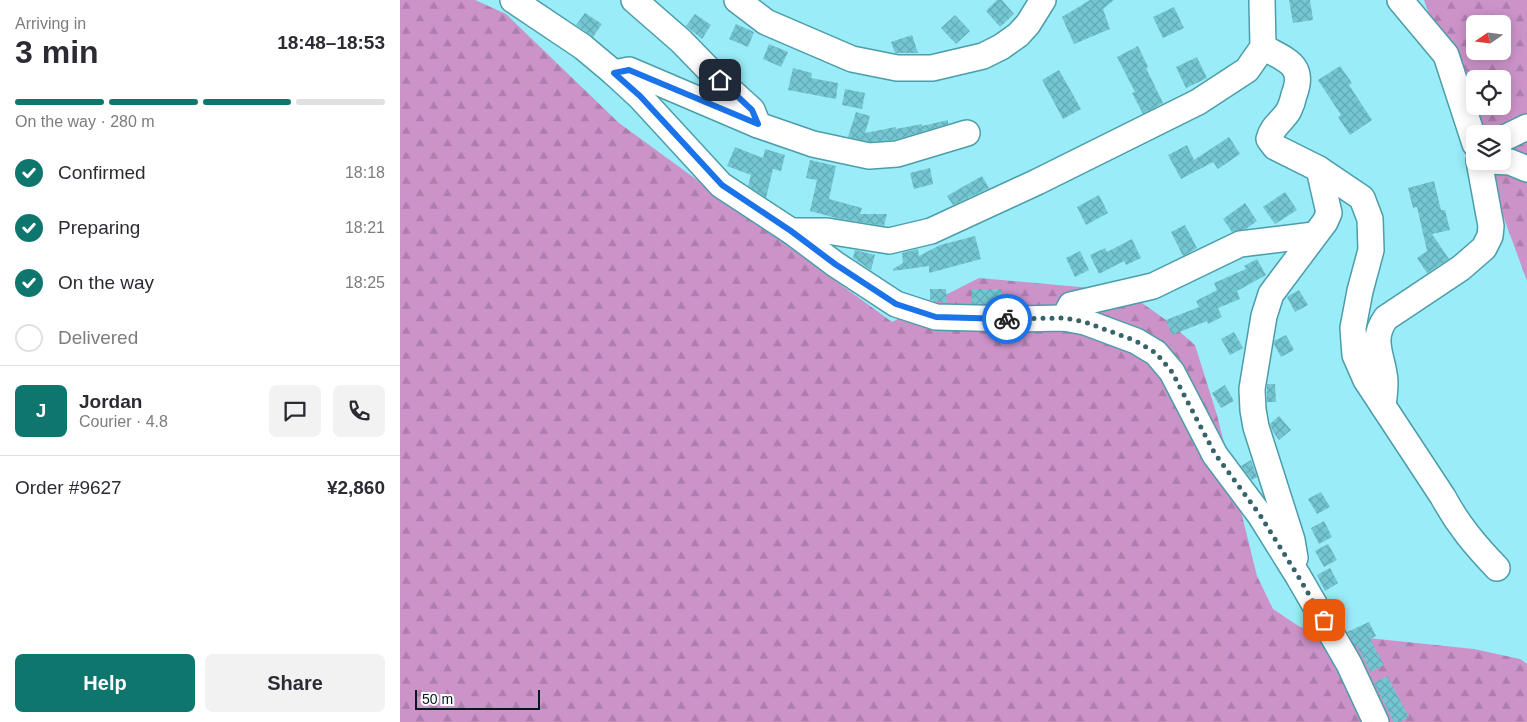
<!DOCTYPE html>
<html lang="en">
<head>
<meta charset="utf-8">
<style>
	:root { --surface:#fff; --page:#f2f2f3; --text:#2b2b33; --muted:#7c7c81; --line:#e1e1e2; --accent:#0f766e }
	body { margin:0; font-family:Helvetica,sans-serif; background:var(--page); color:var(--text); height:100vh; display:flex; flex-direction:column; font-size:19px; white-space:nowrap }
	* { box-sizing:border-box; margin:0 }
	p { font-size:16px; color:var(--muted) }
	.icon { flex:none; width:28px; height:28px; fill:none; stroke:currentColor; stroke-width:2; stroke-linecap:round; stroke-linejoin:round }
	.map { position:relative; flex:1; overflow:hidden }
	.sheet { display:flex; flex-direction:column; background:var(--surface); width:400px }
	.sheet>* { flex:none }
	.needle { width:32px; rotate:256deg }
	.controls { position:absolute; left:1066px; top:15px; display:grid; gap:10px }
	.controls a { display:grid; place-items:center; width:45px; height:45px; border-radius:8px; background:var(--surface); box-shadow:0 2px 12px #0003; font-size:25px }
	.scale { position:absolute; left:15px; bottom:12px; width:125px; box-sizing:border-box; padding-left:5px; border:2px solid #011a1d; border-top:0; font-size:14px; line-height:18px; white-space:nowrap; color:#011a1d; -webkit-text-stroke:4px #fdfdfd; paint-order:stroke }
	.pin { position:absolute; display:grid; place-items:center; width:42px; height:42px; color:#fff; margin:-21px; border-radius:10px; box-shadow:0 2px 8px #0006 }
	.courier { position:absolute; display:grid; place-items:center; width:50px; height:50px; margin:-25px; border:4px solid #1a73e8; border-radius:50%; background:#fff; color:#222; box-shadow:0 1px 6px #0007 }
	.head em { font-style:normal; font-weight:700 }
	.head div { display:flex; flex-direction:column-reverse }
	.head { display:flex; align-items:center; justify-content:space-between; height:85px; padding:0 15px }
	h1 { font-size:32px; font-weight:700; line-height:38px }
	.bar { display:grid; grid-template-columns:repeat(4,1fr); gap:8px 5px; align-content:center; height:60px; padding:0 15px }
	.bar i { height:6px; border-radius:4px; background:var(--line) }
	.bar .selected { background:var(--accent) }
	.bar p { grid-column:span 4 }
	.line { display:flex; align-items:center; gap:12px; padding:0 15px; border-top:1px solid var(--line) }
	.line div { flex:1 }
	.round { display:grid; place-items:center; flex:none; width:52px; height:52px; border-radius:8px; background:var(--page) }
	ol { padding:0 15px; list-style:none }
	li { display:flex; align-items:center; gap:15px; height:55px }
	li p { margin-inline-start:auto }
	li .icon { padding:5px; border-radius:50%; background:var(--accent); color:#fff; stroke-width:4 }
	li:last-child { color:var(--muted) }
	li i { width:28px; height:28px; border:2px solid var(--line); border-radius:50% }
	.primary-button { display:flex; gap:10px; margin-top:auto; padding:10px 15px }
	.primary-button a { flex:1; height:58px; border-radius:8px; background:var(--accent); color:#fff; font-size:20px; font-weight:700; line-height:58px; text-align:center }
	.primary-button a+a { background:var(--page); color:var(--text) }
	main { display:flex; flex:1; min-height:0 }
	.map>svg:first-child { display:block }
	.forest { fill:url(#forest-firs); fill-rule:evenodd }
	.building { fill:url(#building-cross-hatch) }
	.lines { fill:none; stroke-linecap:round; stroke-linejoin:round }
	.minor-casing { stroke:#4b9da9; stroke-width:28 }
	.minor { stroke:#fff; stroke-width:25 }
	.done { stroke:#37646a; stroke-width:5; stroke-dasharray:0 9 }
	.route { stroke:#1a73e8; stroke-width:6 }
</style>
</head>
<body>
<main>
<section class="sheet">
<div class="head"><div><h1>3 min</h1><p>Arriving in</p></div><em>18:48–18:53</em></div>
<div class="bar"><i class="selected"></i><i class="selected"></i><i class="selected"></i><i></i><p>On the way · 280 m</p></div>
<ol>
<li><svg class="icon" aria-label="check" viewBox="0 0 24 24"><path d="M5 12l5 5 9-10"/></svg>Confirmed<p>18:18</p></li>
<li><svg class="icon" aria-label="check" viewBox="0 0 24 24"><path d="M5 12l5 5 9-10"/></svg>Preparing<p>18:21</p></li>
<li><svg class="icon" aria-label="check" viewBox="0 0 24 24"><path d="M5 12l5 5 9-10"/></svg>On the way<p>18:25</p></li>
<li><i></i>Delivered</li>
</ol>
<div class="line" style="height:90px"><b class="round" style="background:var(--accent);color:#fff">J</b><div><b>Jordan</b><p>Courier · 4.8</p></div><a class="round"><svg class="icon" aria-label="chat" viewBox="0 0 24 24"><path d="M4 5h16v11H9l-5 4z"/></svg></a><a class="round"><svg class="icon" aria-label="phone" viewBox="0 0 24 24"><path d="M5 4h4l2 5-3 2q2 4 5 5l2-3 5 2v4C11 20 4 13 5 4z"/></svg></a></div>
<div class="line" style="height:65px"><div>Order #9627</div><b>¥2,860</b></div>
<div class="primary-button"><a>Help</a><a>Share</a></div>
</section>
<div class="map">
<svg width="1127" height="722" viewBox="0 0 1127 722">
	<defs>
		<pattern id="forest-firs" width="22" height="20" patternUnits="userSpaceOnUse" patternTransform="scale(1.25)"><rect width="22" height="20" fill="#cc93c9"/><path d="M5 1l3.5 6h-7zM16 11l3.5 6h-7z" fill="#ad7eac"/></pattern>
		<pattern id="building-cross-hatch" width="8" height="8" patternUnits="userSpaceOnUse" patternTransform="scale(1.25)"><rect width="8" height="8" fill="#74c6d2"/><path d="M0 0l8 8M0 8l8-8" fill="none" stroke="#63aab4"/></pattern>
	</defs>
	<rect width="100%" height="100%" fill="#9aecf9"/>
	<!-- forest -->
	<g class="forest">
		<path d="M 0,0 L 75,0 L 106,14 L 219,123 L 492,322 L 579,278 L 725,291 L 766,320 L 795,345 L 817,415 L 857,576 L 873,609 L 900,627 L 939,635 L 1074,649 L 1120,659 L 1127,664 L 1127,722 L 0,722 Z"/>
		<path d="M 1024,0 L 1127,0 L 1127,281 L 1083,161 L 1102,161 L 1102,134 L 1075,134 L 1075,139 ZM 1075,24 L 1102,24 L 1102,51 L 1075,51 ZM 1075,79 L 1102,79 L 1102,106 L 1075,106 Z"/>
	</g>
	<!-- building -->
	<g class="building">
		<path d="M 597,0 L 602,0 L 614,14 L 600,27 L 586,11 Z"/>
		<path d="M 690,0 L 714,0 L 703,9 L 710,29 L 674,44 L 662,17 Z"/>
		<path d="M 889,0 L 910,0 L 913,20 L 893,23 Z"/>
		<path d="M 774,7 L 784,28 L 763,38 L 753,17 Z"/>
		<path d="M 185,13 L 202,24 L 193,37 L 176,25 Z"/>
		<path d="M 295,14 L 311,25 L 302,39 L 286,26 Z"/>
		<path d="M 555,15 L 570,31 L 556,44 L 541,28 Z"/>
		<path d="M 336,24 L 354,32 L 348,47 L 329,39 Z"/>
		<path d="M 512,35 L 518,53 L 495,53 L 491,42 Z"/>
		<path d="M 369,44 L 388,52 L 381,67 L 363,59 Z"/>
		<path d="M 738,46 L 748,67 L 746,68 L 763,103 L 743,114 L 732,93 L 735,92 L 717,57 Z"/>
		<path d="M 797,57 L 807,78 L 786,88 L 776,67 Z"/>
		<path d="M 940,66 L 952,83 L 949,85 L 972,120 L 950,135 L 938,117 L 941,115 L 918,80 Z"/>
		<path d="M 393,68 L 412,73 L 411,78 L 438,83 L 436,99 L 388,90 Z"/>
		<path d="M 659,70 L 681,109 L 663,119 L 642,80 Z"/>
		<path d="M 445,89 L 465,93 L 462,109 L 442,105 Z"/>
		<path d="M 456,112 L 470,116 L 465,133 L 496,127 L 496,129 L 522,124 L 522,126 L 548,120 L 548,124 L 494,140 L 470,142 L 448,137 Z"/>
		<path d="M 829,137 L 840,154 L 818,169 L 813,162 L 781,179 L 768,155 L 787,145 L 794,160 Z"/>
		<path d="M 335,147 L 363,158 L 365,149 L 385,155 L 381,171 L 373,169 L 366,198 L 348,186 L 351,175 L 327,166 Z"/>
		<path d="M 410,160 L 436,166 L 429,199 L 462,208 L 460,214 L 487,214 L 484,226 L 436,218 L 410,211 L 417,180 L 406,178 Z"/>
		<path d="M 530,168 L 533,184 L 514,189 L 510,173 Z"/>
		<path d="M 582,176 L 589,188 L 553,205 L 547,196 Z"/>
		<path d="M 1034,181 L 1041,210 L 1045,210 L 1050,230 L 1032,234 L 1049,259 L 1027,273 L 1017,258 L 1027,251 L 1017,207 L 1013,208 L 1008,188 Z"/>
		<path d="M 885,192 L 897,210 L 875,224 L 863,207 Z"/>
		<path d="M 699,195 L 708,213 L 686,225 L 677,207 Z"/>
		<path d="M 845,203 L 857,221 L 846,229 L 832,232 L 823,219 Z"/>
		<path d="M 785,225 L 797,248 L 783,256 L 771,232 Z"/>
		<path d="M 575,236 L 581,259 L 529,273 L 529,266 L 493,271 L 493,269 L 503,263 L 502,253 L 518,249 L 519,256 L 540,245 Z"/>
		<path d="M 732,239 L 741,258 L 726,265 L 724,261 L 699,274 L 690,255 L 705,248 L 707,252 Z"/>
		<path d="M 455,250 L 475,255 L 471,270 L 453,258 Z"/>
		<path d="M 680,251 L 689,270 L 675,277 L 666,258 Z"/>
		<path d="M 857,259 L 866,275 L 837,291 L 840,299 L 818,308 L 822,317 L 808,324 L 807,321 L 772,335 L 766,320 L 799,307 L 796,301 L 817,290 L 814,283 L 846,269 L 844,266 Z"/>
		<path d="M 530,289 L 546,289 L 547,303 L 530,300 Z"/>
		<rect x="572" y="289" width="30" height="15"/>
		<path d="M 899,290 L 908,305 L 895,312 L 887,297 Z"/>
		<path d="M 834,332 L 843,348 L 830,355 L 821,339 Z"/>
		<path d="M 886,335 L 894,350 L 881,357 L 874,344 L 874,341 Z"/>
		<path d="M 867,384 L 875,384 L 876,402 L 867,402 Z"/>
		<path d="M 825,385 L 834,401 L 821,408 L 812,393 Z"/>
		<path d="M 879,416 L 891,430 L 879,440 L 873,432 L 870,424 Z"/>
		<path d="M 851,460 L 857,477 L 852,480 L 841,466 Z"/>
		<path d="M 921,492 L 930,507 L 917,514 L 908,499 Z"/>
		<path d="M 924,521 L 932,537 L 919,544 L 911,528 Z"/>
		<path d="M 928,544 L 937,560 L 924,567 L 915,551 Z"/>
		<path d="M 930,568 L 938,583 L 925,591 L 917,575 Z"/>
		<path d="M 969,622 L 976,636 L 970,639 L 984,665 L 971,672 L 957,646 L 956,647 L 947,632 Z"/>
		<path d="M 987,676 L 1009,717 L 1000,722 L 994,722 L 974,683 Z"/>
	</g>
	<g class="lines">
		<!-- minor casing -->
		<g class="minor-casing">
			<g id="minor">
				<path d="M 113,0 L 183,47 L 214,73 L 240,97 L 321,185 L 391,231 L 435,264 L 496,304 L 536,317 L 615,319 L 664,318 L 685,322 L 736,341 L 756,353 L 772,372 L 815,455 L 860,515 L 898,576 L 949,664 L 976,722"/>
				<path d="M 234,0 L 281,41 L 319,80 L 352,110 L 358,125 L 413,144 L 469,156 L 497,154 L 567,133"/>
				<path d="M 337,0 L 366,22 L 452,59 L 497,68 L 532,68 L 583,56 L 601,47 L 618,35 L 628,24 L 643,0"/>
				<path d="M 1000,0 L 1046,55 L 1075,144"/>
				<path d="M 863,47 C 885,60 906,64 894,95 C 893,100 891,106 889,110 C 883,121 872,126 869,139 L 875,147 L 919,169 L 962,198 L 970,219 L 971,250 L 960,291 L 953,328 L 955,355 L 966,380 L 1043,497 C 1058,525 1075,545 1097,568"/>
				<path d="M 214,73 L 229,70 L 358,125"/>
				<path d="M 1102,139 L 1127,127"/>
				<path d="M 1089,161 L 1110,162 L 1127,169"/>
				<path d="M 391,231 L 427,231 L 489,241 L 531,231 L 637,182 L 798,102 L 847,70 L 863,47 L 862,0"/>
				<path d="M 664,318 L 671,305 L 753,286 L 840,244 L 914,235"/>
				<path d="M 983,406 C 984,398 985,390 985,382 C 984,358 969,341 986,318 L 1061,268 L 1084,248 L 1090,236 L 1091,226 L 1079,161"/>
				<path d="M 895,558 L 892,540 L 856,427 L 853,410 L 852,389 L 864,316 L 871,294 L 925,222 L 929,213 L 919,169"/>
			</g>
		</g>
		<!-- minor -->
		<use href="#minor" class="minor"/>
	</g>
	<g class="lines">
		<!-- done -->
		<path class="done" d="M 607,319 L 664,318 L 685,322 L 736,341 L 756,353 L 772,372 L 815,454 L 860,515 L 898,576 L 924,620"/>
		<!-- route -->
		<path class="route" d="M 320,80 L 352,110 L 358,124 L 229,70 L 214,73 L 240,96 L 322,185 L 391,231 L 435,264 L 496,304 L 536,317 L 607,319"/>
	</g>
</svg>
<div class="controls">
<a><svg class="needle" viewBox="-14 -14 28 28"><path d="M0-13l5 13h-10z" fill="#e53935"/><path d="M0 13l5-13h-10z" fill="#7c7c81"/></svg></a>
<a><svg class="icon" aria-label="locate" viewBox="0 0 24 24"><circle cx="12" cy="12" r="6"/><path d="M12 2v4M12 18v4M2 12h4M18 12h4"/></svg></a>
<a><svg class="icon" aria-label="layers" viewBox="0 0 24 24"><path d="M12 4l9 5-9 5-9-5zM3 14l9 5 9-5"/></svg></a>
</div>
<div class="scale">50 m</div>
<div class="pin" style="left:924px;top:620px;background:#ea580c"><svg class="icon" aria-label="bag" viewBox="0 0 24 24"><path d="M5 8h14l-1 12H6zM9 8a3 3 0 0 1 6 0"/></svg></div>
<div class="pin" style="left:320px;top:80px;background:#1f2937"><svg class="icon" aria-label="home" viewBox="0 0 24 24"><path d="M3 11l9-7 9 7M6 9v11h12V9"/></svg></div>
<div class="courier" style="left:607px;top:319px"><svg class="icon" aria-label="bike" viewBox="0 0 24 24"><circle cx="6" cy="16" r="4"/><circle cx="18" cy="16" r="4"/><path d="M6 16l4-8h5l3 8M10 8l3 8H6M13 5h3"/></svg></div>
</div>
</main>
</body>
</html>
